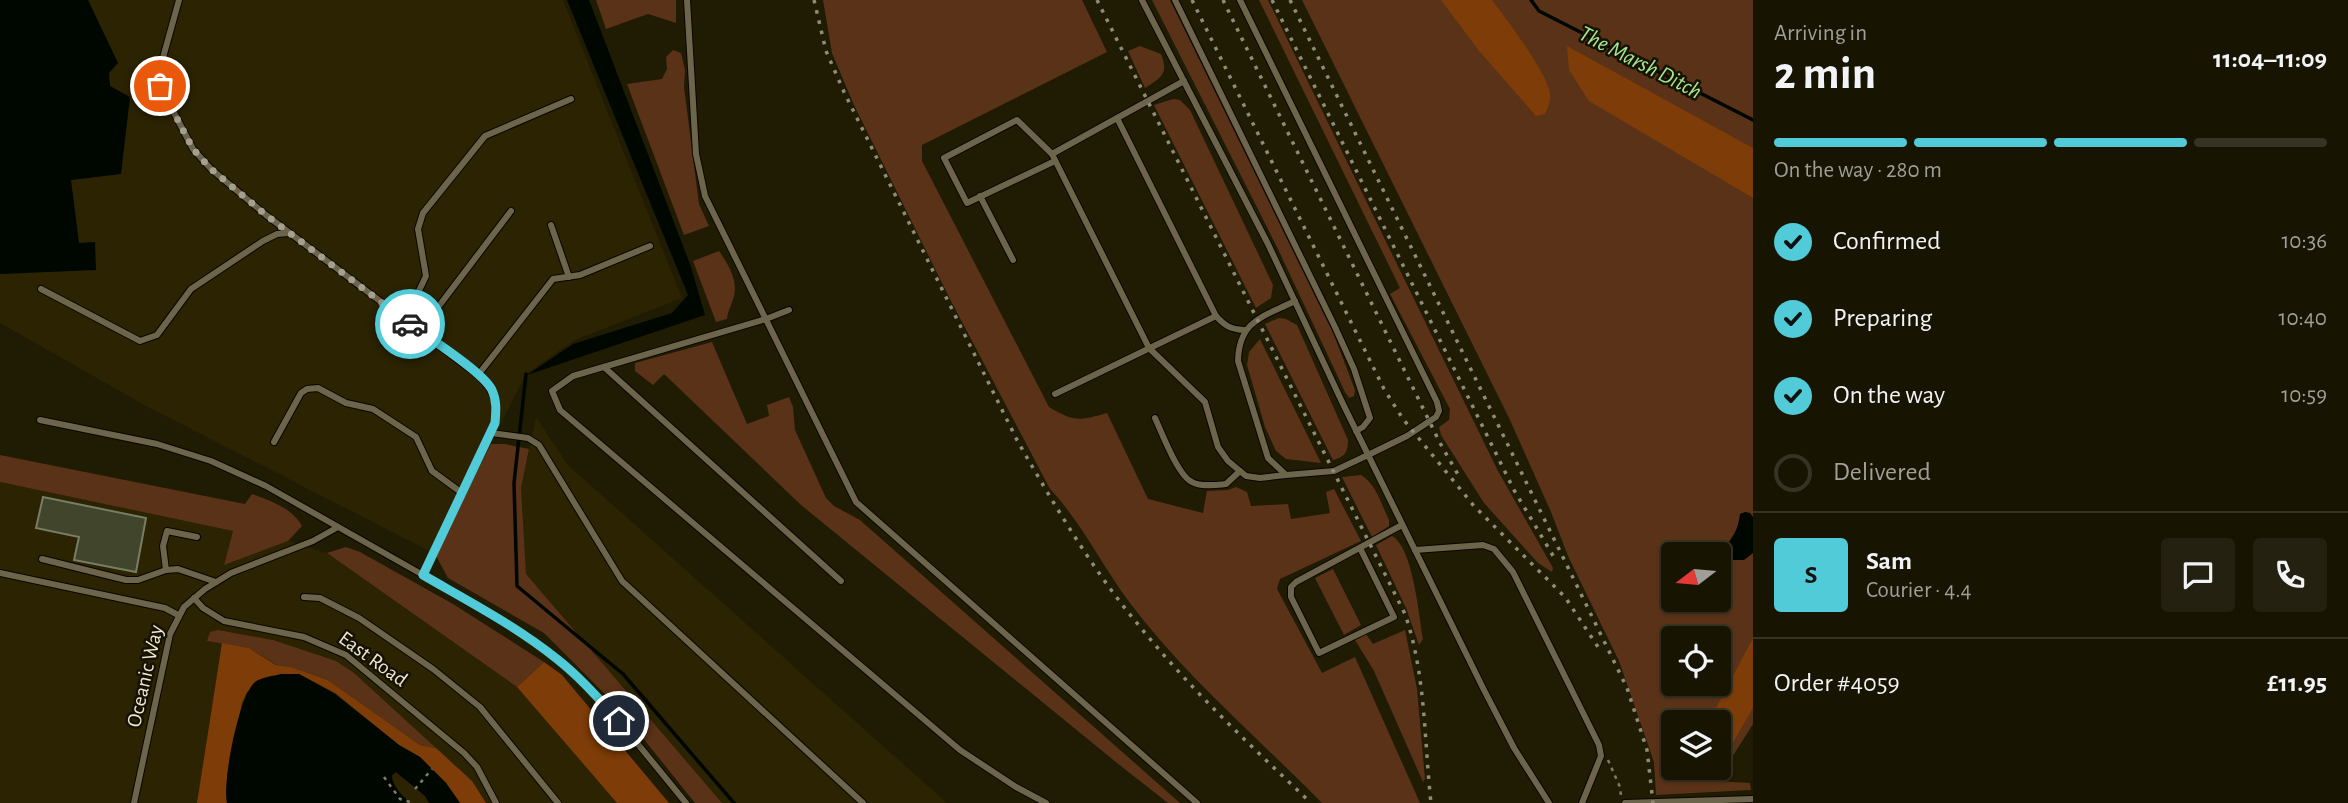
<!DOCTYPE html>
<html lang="en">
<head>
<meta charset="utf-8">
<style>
	:root { --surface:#181402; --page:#252111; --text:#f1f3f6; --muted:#9f9e99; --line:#363324; --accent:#52cbd8 }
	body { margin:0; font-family:"Alegreya Sans",sans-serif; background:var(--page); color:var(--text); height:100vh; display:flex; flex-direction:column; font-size:26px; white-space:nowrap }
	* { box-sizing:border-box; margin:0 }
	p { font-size:23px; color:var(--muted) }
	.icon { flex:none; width:38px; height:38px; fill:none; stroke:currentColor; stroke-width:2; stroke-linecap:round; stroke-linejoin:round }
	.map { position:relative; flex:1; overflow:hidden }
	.sheet { display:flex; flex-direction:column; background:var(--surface); width:595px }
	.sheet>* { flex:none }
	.needle { width:46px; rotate:254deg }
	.tools { position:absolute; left:1661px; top:542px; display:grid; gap:14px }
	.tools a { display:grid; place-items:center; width:70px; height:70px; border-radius:7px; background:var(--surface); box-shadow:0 2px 5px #0004,0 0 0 2px var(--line); font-size:35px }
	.pin { position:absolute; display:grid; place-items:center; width:60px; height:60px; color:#fff; margin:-30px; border:4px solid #fff; border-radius:50%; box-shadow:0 2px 7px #0007 }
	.courier { position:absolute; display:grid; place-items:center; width:70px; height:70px; margin:-35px; border:5px solid #52cbd8; border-radius:50%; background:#fff; color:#222; box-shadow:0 2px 9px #0007 }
	.summary em { font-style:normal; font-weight:700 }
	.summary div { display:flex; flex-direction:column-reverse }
	.summary { display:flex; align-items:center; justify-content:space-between; height:119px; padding:0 21px }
	h1 { font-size:46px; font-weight:700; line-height:52px }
	.bar { display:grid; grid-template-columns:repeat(4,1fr); gap:10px 7px; align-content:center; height:84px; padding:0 21px }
	.bar i { height:9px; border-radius:5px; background:var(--line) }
	.bar .selected { background:var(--accent) }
	.bar p { grid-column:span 4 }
	.line { display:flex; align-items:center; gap:18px; padding:0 21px; border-top:2px solid var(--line) }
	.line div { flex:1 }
	.round { display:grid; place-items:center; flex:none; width:74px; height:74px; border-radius:7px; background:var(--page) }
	ol { padding:0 21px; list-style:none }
	li { display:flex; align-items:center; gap:21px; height:77px }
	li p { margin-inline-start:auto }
	li .icon { padding:7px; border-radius:50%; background:var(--accent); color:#111; stroke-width:4 }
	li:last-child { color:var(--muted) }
	li i { width:38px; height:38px; border:4px solid var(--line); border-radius:50% }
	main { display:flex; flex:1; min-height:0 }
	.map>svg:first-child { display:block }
	.built { fill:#2b2302 }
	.green { fill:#5a3217; fill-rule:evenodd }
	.forest { fill:#7d3c08 }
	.water { fill:#000600 }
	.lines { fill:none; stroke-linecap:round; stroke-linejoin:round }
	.stream { stroke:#000600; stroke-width:3.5 }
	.building { fill:#40452c; stroke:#787e63; stroke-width:2 }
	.lane-casing { stroke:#0a0500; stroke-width:8 }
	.path { stroke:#817c69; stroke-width:2.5; stroke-dasharray:3.5 5; stroke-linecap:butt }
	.lane { stroke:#6c654b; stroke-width:6 }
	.rail { stroke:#908c79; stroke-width:3.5; stroke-dasharray:3.5 7; stroke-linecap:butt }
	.done { stroke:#a4a08d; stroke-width:7; stroke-dasharray:0 12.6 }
	.route { stroke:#52cbd8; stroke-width:9 }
	.labels { text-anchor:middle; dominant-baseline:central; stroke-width:5; stroke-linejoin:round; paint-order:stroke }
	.street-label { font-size:21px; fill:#ebe7d8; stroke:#171100 }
	.water-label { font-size:23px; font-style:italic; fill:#a3e991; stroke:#171100 }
</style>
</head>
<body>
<main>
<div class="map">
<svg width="1753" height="803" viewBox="0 0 1753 803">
	<rect width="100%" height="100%" fill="#201b03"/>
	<!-- built -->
	<g class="built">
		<path d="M 88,0 L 563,0 L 682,298 L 575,340 L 526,374 L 435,554 L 146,406 L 0,323 L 0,274 L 96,269 L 79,243 L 0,178 L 110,87 L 108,73 Z"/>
		<path d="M 536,417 L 568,465 L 947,803 L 722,803 L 525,574 L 521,488 Z"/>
		<path d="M 0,482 L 233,531 L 224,564 L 288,541 L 327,553 L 517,687 L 617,803 L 0,803 Z"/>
	</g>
	<!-- green -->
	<g class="green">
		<path d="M 596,0 L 676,0 L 676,23 L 648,14 L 606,29 Z"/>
		<path d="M 823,0 L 1082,0 L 1107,52 L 922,145 L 922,161 L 1049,407 C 1074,422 1079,421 1107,413 L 1148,499 L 1203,513 L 1207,491 L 1228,490 L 1236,487 L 1247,492 L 1251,506 L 1288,504 L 1291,519 L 1330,513 L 1326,492 L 1334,489 L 1361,541 L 1280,579 L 1277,589 L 1322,673 L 1355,657 L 1420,803 L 1322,803 C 1257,737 1186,677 1130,603 C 1102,566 1082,523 1050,489 L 951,301 L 854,105 L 832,53 Z"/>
		<path d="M 1152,0 L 1170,0 L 1334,335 L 1355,390 L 1354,396 L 1349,398 L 1345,392 L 1277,247 Z"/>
		<path d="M 1259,0 L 1268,0 L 1498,471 L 1553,568 L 1552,572 L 1538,563 L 1484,503 L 1441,435 L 1439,427 L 1449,420 L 1450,409 L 1390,294 L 1400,288 Z"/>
		<path d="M 1302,0 L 1753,0 L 1753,724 L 1717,781 L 1750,783 L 1751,790 L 1656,795 L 1654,762 L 1619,661 L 1568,556 L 1551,512 L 1510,420 ZM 1673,555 L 1718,555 L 1718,600 L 1673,600 ZM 1673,639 L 1718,639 L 1718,684 L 1673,684 ZM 1673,723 L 1718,723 L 1718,768 L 1673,768 Z"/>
		<path d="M 1140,46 L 1161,54 C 1169,74 1161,78 1145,88 L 1128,51 Z"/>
		<path d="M 673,50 L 681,53 L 685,70 L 684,87 L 699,204 L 709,226 L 684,235 L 627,84 L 662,79 L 667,69 L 666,57 Z"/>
		<path d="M 1173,99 L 1180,100 L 1190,110 L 1273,285 L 1271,298 L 1256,308 L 1154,105 Z"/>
		<path d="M 719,251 C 728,264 738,280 734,296 C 732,304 728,310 727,319 L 716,322 L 693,261 Z"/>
		<path d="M 1279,318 L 1286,319 L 1297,325 L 1348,440 C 1348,452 1345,457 1333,460 L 1265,324 Z"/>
		<path d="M 1260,339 L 1321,463 L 1286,459 L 1276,451 L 1265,427 L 1247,365 L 1249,352 Z"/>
		<path d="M 712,342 L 747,424 L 769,416 L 767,405 L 789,397 L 793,407 L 795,430 L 826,498 L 834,506 L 860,520 L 1180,803 L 1168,803 L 1117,763 L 801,505 L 664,374 L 653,385 L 635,371 L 635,363 Z"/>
		<path d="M 491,444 L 505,444 L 529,449 L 521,488 L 526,574 L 722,803 L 695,803 L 618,707 L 544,633 L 448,578 L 435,554 Z"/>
		<path d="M 0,455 L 245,504 L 252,494 C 270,500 293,509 302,526 L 288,541 L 224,565 L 233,531 L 0,482 Z"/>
		<path d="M 1361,475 C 1377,485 1381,504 1389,520 L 1389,526 L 1372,537 L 1342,477 Z"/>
		<path d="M 1392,536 C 1413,547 1419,616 1423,639 L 1419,645 L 1406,608 L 1376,545 Z"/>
		<path d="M 346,547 L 360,552 L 453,604 L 544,662 L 517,687 L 327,553 Z"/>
		<path d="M 1333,569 L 1361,625 L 1344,635 L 1315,578 Z"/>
		<path d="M 218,630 L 273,640 L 336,661 L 354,673 L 436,748 L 420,745 L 328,680 L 291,667 L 277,665 L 249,648 L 207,641 L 210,632 Z"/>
		<path d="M 1405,630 L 1417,689 L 1425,779 L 1423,782 L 1374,671 L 1355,640 L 1366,634 L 1373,644 Z"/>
	</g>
	<!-- forest -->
	<g class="forest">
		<path d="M 1441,0 L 1492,0 C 1507,20 1546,71 1550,93 C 1551,102 1548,107 1545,114 L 1536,116 L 1480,52 Z"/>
		<path d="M 1567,46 L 1753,148 L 1753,198 L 1589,101 L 1569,70 Z"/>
		<path d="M 1753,638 L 1753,708 L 1724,758 L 1719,758 L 1718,723 L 1683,721 L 1709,721 Z"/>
		<path d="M 222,643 L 249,648 L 276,665 L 291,667 L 328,680 L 420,745 L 436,748 L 472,781 L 486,803 L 460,803 L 446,783 L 420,757 L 399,745 L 335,693 L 299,674 L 281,674 L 247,692 L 242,703 L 227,776 L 227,803 L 197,803 Z"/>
		<path d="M 544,662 L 562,675 L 669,803 L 617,803 L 517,687 Z"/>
	</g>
	<!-- water -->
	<g class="water">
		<path d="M 0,0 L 88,0 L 118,63 L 109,73 L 110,86 L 130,97 L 121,174 L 71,180 L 79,243 L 95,242 L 96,270 L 0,274 Z"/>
		<path d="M 567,0 L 589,0 L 691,267 L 705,315 L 527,375 L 573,344 L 672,313 L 688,295 Z"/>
		<path d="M 1745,512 L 1750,513 L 1753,517 L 1753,553 L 1744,560 L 1728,560 C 1720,548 1730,543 1735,532 C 1738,527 1739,520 1740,514 Z"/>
		<path d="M 281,674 L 299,674 L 335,694 L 399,745 L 420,757 L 446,783 L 460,803 L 429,803 L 425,796 L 396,772 L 392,775 C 392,786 402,796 411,803 L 227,803 C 222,783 239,695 255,682 C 262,677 273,676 281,674 Z"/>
	</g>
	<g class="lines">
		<!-- stream -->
		<g class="stream">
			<path d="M 1531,0 L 1539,11 L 1753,120"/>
			<path d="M 526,374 L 514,483 L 517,586 L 623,674 L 734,803"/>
		</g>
	</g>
	<!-- building -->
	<path class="building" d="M 43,497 L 146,518 L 136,572 L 74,560 L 79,537 L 36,528 Z"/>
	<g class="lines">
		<!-- lane casing -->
		<g class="lane-casing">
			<g id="lane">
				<path d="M 179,0 L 159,72 L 160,86 L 193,149 L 211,169 L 266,215 L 478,375 C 495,392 497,399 495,423 L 423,575"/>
				<path d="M 687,0 L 696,154 L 705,196 L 856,502 L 1197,803"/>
				<path d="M 1142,0 L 1268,244 L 1343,404 L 1484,690 L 1514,748 L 1549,803"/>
				<path d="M 1175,0 L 1335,327 L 1354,369 L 1370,418 L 1363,427 L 1356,431"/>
				<path d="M 1240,0 L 1437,402 L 1439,411 L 1436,417 L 1407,436 L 1368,455 L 1334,471 L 1286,475 L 1268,458 L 1238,361 C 1239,320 1263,317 1295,301"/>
				<path d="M 1184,81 L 1052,154 L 1149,348 L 1205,402 L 1218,447 L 1228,461 L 1246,476 L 1260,478 L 1286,475"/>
				<path d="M 1052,154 L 1017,120 L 944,158 L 967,203 L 1055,161"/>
				<path d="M 980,196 L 1013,260"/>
				<path d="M 551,225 L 569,277"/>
				<path d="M 41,289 L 140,341 L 157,335 L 191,289 L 263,241 L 277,234 L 289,233"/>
				<path d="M 789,310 L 766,319 L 573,376 L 552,391 L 560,410 L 960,750 L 1016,787 L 1046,803"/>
				<path d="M 1216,316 C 1225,326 1230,329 1244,330"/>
				<path d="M 402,318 L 417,295 L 426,276 L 418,229 L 423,213 L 485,136 L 571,99"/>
				<path d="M 420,331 L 511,211"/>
				<path d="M 604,367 L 841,581"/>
				<path d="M 478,375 L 553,279 L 580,275 L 650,246"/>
				<path d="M 1055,394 L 1216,316 L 1117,118"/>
				<path d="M 1155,418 C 1162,433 1178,476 1192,482 C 1200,487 1216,485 1226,484 L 1240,471"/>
				<path d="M 40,420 L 157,444 L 211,461 L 266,486 L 423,575 L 528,637 L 558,660 L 584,682 L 619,721 L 686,803"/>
				<path d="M 491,433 L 528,438 L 539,445 L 622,581 L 863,803"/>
				<path d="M 274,442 L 301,393 L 307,389 L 318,388 L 346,403 L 373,409 L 416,437 L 432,471 L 462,493"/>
				<path d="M 1360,548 L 1394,617 L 1319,653 L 1291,597 L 1291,587 L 1296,582 L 1402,525"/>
				<path d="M 1415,550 L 1483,545 L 1494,549 L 1513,572 L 1599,745 L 1601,756 L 1582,803"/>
				<path d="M 42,559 L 126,580 L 138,580 L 166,570 L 178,569 L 216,582"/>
				<path d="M 166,570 L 163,546 L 167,531 L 197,537"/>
				<path d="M 0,573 L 165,608 L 178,615"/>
				<path d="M 304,597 L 320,598 L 359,618 L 433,669 L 480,707 L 558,803"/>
				<path d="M 194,598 L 203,608 L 224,621 L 304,637 L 346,655 L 464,753 L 477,767 L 496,803"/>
				<path d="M 134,803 L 170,634 L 184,607 L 205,589 L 231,573 L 313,541 L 338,527"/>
				<path d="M 1625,803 L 1753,799"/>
			</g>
		</g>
		<!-- path -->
		<g class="path">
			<path d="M 1608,760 L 1620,787 L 1621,796"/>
			<path d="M 384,777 L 400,799 L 410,802"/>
			<path d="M 415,789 L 432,769"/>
		</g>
		<!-- lane -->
		<use href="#lane" class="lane"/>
		<!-- rail -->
		<g class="rail">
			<path d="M 814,0 L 826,51 L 844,92 L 1018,442 C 1055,506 1093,571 1141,628 C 1192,691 1252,747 1311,803"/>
			<path d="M 1097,0 L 1405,614 C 1426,675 1424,740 1431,803"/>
			<path d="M 1192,0 L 1384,389 L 1403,419 L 1474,506 L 1565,597 L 1600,650"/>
			<path d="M 1223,0 L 1440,443 L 1460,478"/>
			<path d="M 1272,0 L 1514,490 L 1555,559"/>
			<path d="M 1290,0 L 1627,688 L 1647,750 L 1653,803"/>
		</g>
	</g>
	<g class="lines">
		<!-- done -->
		<path class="done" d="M 160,86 L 193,149 L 211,169 L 266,215 L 410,324"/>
		<!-- route -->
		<path class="route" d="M 410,324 C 429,338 483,372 492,390 C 497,401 496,411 495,423 L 423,575 C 468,601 516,626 557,659 C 580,677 599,699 619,721"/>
	</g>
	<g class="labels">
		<!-- street labels -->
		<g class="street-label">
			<text transform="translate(373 659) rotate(36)">East Road</text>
			<text transform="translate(145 676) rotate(-77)">Oceanic Way</text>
		</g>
		<!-- water labels -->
		<g class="water-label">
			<text transform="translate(1640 63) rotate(27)">The Marsh Ditch</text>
		</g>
	</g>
</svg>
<div class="tools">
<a><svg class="needle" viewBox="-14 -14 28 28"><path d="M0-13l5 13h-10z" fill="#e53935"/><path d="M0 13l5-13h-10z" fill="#9f9e99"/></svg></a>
<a><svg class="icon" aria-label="locate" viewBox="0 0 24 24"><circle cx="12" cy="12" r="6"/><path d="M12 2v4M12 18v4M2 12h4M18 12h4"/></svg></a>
<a><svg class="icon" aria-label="layers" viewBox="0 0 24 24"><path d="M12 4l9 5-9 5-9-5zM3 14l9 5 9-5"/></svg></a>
</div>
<div class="pin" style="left:160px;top:86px;background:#ea580c"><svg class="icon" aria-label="bag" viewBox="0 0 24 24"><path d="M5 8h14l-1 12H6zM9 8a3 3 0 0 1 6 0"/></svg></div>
<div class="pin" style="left:619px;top:721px;background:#1f2937"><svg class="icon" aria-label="home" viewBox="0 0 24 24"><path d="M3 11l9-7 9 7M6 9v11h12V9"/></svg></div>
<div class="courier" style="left:410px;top:324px"><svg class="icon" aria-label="car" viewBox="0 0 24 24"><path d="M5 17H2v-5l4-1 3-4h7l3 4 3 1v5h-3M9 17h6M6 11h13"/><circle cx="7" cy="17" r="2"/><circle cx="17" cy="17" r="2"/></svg></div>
</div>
<section class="sheet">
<div class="summary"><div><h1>2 min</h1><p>Arriving in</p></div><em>11:04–11:09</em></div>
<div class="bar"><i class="selected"></i><i class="selected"></i><i class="selected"></i><i></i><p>On the way · 280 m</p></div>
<ol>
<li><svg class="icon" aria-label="check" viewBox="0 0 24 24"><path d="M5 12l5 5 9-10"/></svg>Confirmed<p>10:36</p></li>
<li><svg class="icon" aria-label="check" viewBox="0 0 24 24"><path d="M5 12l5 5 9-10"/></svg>Preparing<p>10:40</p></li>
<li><svg class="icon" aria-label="check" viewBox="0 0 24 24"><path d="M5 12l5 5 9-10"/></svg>On the way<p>10:59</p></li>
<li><i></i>Delivered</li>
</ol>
<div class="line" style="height:126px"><b class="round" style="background:var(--accent);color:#111">S</b><div><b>Sam</b><p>Courier · 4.4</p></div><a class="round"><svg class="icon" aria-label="chat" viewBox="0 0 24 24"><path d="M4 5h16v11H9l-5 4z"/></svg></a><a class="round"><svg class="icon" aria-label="phone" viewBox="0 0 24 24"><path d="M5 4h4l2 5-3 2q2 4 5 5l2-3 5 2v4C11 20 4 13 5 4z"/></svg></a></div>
<div class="line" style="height:91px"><div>Order #4059</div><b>£11.95</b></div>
</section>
</main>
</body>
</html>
